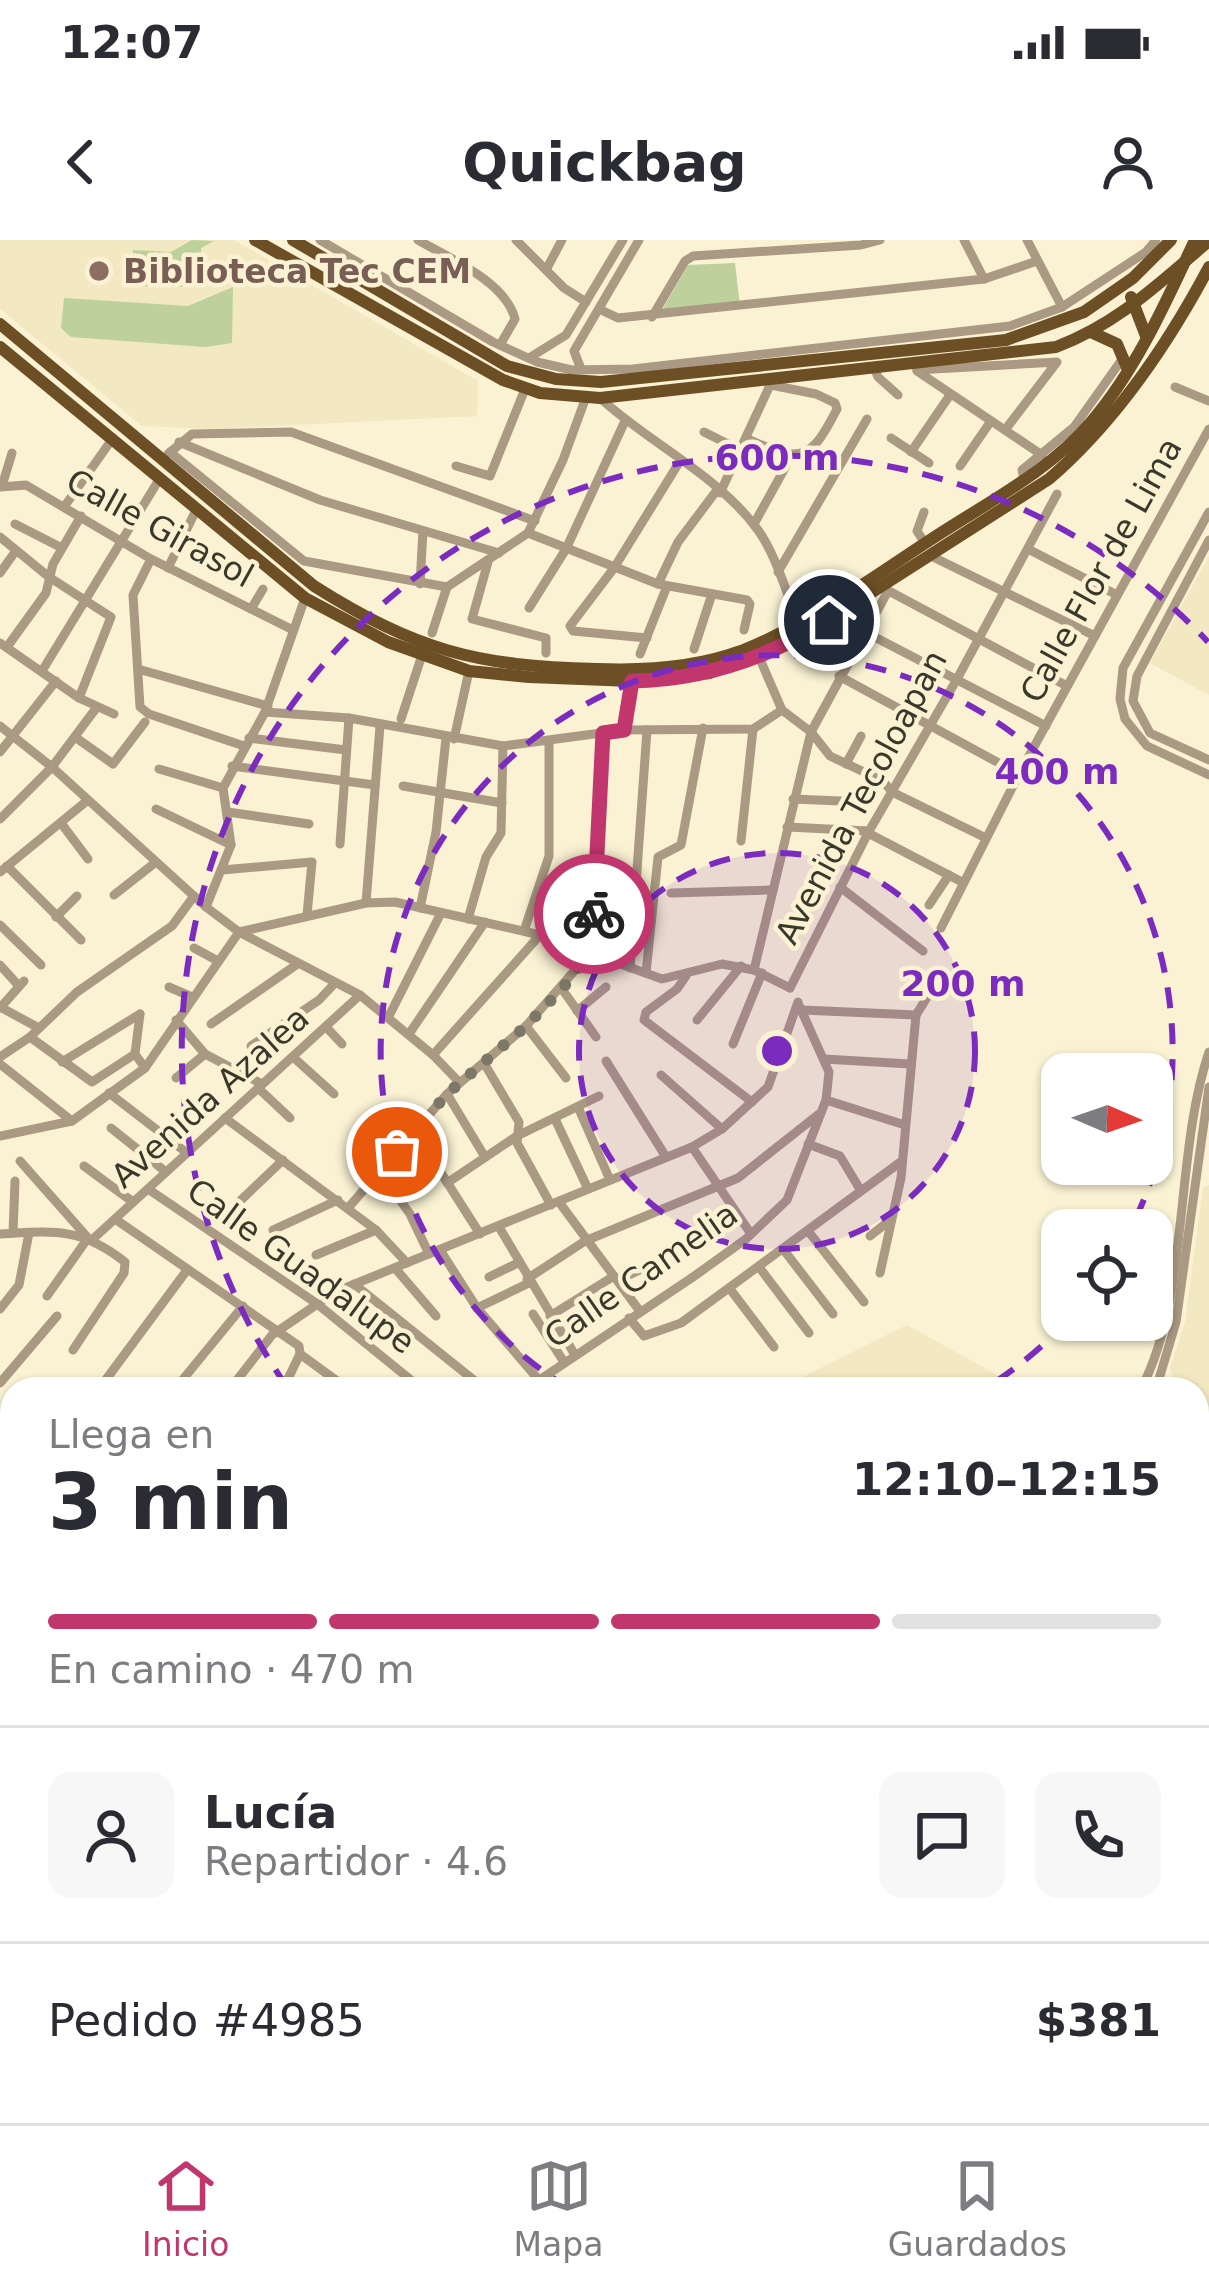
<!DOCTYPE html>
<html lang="es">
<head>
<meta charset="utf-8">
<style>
	:root { --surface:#fff; --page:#f7f7f7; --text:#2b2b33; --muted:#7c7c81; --line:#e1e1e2; --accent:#c1366d }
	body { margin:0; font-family:"DejaVu Sans",sans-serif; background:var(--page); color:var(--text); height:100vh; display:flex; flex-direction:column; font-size:45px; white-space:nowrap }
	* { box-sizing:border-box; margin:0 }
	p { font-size:39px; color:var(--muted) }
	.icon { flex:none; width:66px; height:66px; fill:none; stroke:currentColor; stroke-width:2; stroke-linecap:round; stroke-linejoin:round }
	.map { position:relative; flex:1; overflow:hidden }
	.panel { position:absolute; left:0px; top:1137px; width:1209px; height:747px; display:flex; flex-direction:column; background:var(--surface); border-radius:36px 36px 0 0; box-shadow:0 3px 9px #0004 }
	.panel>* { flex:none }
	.needle { width:78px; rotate:92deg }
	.fabs { position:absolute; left:1041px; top:813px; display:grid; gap:24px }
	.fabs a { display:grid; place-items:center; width:132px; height:132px; border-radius:24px; background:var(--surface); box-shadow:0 3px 9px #0004; font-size:60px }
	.pin { position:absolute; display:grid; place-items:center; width:102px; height:102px; color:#fff; margin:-51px; border:6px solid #fff; border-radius:50%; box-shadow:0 3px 12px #0007 }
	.courier { position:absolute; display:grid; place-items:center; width:120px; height:120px; margin:-60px; border:9px solid #c1366d; border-radius:50%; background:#fff; color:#222; box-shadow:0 3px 15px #0007 }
	.summary em { font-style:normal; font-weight:700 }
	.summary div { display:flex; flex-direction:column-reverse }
	.summary { display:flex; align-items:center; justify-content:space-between; height:204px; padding:0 48px }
	h1 { font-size:78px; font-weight:700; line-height:90px }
	.bar { display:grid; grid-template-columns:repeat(4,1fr); gap:18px 12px; align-content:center; height:144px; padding:0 48px }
	.bar i { height:15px; border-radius:9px; background:var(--line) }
	.bar .selected { background:var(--accent) }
	.bar p { grid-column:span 4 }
	.line { display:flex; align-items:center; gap:30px; padding:0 48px; border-top:3px solid var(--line) }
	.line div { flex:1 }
	.round { display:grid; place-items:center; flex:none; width:126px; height:126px; border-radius:24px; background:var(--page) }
	.status { display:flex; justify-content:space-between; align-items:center; height:84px; padding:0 60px; background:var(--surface); direction:ltr }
	.status svg { height:33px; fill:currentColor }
	header { display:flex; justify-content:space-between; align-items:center; height:156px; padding:0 48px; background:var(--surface); font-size:54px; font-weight:700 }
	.menu { display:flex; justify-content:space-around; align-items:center; height:168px; border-top:3px solid var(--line); background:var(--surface); font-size:33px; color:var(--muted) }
	.menu a { display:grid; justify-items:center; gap:6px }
	.menu .selected { color:var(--accent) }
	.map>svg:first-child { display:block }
	.built { fill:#f2e8c1 }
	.green { fill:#bed09b }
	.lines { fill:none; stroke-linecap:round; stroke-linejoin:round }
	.minor { stroke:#aa9983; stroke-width:9 }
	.major { stroke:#6d4f25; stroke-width:12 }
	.highway { stroke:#53380f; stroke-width:15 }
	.done { stroke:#7d7866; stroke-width:12; stroke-dasharray:0 21.6 }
	.route { stroke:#c1366d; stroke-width:15 }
	.ring { fill:none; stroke:#7b2cbf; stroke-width:6; stroke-dasharray:21 15 }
	.education-dot { fill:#8d6e63; stroke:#faf2d3; stroke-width:4.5 }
	.labels { text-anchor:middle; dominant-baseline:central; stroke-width:9; stroke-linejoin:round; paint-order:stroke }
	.education-label { font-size:33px; font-weight:bold; fill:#785e54; stroke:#faf2d3; text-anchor:start }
	.street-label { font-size:33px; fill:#3a372b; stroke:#faf2d3 }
	.centre { fill:#7b2cbf; stroke:#faf2d3; stroke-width:6 }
	.ring-label { font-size:36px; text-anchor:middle; font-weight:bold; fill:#7b2cbf; stroke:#faf2d3; stroke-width:9; stroke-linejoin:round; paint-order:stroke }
</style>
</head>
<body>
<div class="status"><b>12:07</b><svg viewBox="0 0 49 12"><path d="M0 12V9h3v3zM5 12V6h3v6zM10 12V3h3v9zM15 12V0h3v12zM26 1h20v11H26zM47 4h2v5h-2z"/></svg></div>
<header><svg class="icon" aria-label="back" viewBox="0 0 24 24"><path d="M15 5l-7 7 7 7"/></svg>Quickbag<svg class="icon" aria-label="person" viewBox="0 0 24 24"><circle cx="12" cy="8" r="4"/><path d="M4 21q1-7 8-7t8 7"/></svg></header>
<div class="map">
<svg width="1209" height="1883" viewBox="0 0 1209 1883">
	<rect width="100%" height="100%" fill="#faf2d3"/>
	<!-- built -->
	<g class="built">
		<path d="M 0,0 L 234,0 L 478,141 L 477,176 L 212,189 L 142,186 L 0,69 Z"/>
		<path d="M 1209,316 L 1209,455 L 1150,423 Z"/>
		<path d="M 1209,945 L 1209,1167 L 1197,1162 L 1197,1149 L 1178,1149 L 1170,1128 L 1185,1082 L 1203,947 Z"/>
		<path d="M 907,1085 L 1022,1149 L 779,1149 Z"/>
		<path d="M 1197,1183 L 1209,1189 L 1209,1499 L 1197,1531 Z"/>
		<path d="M 12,1686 L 12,1785 L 0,1764 L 0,1703 Z"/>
		<path d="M 351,1872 L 522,1872 L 503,1883 L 357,1883 Z"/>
		<path d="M 817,1872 L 1048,1872 L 1043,1883 L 816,1883 Z"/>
	</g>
	<!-- green -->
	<g class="green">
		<path d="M 192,0 L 214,1 L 201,8 L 201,47 L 131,46 L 133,10 L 171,12 Z"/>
		<path d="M 735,23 L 740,66 L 661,72 L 688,25 Z"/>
		<path d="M 233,47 L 232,103 L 205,107 L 71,97 L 61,88 L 64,58 L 188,66 Z"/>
	</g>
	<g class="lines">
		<!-- minor -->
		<g class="minor">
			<path d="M 320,0 L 493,102 L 537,122 L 572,130 L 633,129 L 1010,86 L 1062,67 L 1146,12 L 1156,0"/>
			<path d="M 418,0 C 449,18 506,42 515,79 L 500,105"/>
			<path d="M 516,0 L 564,48 L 586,62"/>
			<path d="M 964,0 L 984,39"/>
			<path d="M 1027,0 L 1062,67"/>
			<path d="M 546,30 L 562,0"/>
			<path d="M 599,69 L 618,78 L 984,39 L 1037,21"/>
			<path d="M 652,77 L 685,21 L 693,16 L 861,5 L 880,0"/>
			<path d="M 529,118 L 566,95 L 623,0"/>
			<path d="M 916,123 L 917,130 L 1057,122 L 1005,190"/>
			<path d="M 874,128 L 878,137 L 898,155"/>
			<path d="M 581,129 L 574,111 L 639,0"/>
			<path d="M 917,131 L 1042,215"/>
			<path d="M 1175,147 L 1209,161"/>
			<path d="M 600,158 C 649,203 718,235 758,290 C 777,317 786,353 799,384"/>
			<path d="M 704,192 L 742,211"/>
			<path d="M 891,198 L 929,223"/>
			<path d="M 748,199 C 802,224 811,220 837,169 L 835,163 L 816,154 L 771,145"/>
			<path d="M 179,202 L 320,260 L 499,313"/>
			<path d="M 170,212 L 304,321 L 447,347 L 528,293 L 563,220 L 586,157"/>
			<path d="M 911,212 L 950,155"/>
			<path d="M 168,214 L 192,194 L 291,192 L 535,281"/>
			<path d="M 456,226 L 490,236 L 525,149"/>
			<path d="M 960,226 L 991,181"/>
			<path d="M 1024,239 L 1022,230 L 1074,187 L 1123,118"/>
			<path d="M 2,246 L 12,213"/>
			<path d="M 0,247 L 26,245 L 151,319 L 293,390"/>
			<path d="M 720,253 L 771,143"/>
			<path d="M 64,267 L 113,198"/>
			<path d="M 924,272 L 917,291 L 925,303"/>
			<path d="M 1209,272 L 1123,428 L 1120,459 L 1125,479 L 1147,506 L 1209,535"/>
			<path d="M 15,284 L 62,308"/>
			<path d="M 754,284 L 786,226"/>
			<path d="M 528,293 L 658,344 L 747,360 L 750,364 L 744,390"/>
			<path d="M 0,297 L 49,337 L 111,377 L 79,458"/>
			<path d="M 1209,300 L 1137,436 L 1133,461 L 1150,493 L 1209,520"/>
			<path d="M 1028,309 L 1117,355"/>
			<path d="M 931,316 L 1095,396"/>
			<path d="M 151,319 L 133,355 L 140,467 L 149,474 L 244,506"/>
			<path d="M 488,322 L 472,379 L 546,398 L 546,413"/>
			<path d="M 168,328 L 197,268"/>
			<path d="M 778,332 L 867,179"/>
			<path d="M 0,333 L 15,312"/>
			<path d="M 420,344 L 423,291"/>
			<path d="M 658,344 L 678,302 L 717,250"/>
			<path d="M 887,350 L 1067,446"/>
			<path d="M 529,368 L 566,309 L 625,181"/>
			<path d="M 251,369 L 263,349"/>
			<path d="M 865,392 L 1046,486"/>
			<path d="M 432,393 L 447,347"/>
			<path d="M 647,398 L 573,391 L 570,386 L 614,328 L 680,221"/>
			<path d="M 0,403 L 79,458 L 114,474"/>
			<path d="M 7,407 L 46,353 L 53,324 L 81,276"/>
			<path d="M 694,409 L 712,354"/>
			<path d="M 640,414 L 667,346"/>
			<path d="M 759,417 L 782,470 L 811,492 L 830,516 L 883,541 L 892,552 L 986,598"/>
			<path d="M 138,429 L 268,466"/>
			<path d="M 42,431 L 160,238"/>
			<path d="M 839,436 L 1019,534"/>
			<path d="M 265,472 L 349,478 L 503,506 L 624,490 L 753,489 L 782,470"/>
			<path d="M 401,479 L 422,415"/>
			<path d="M 0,486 L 52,527 L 206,667 L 239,692 L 360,755 L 433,815 L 459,842"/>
			<path d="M 624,490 L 632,441"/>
			<path d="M 75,497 L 113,524 L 145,482"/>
			<path d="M 249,498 L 346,510"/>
			<path d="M 454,499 L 469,431"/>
			<path d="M 0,512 L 56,441"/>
			<path d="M 846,524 L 861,496"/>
			<path d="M 232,526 L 375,545"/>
			<path d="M 159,529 L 223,548"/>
			<path d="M 403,546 L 502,563"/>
			<path d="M 793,559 L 841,561"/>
			<path d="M 156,569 L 231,605"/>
			<path d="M 228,572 L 309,584"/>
			<path d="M 0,579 L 52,527 L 97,467"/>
			<path d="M 61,583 L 88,619"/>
			<path d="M 787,587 L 869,591"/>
			<path d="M 868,593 L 962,642"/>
			<path d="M 741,601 L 753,489"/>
			<path d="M 340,604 L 349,478"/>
			<path d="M 7,626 L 81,700"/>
			<path d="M 222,630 L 312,622 L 307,675"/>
			<path d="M 0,632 L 88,560"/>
			<path d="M 542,644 L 566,652"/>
			<path d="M 840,647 L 923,711"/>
			<path d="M 671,653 L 773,650"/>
			<path d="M 114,655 L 156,622"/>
			<path d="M 366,663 L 380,486"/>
			<path d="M 929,665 L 949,635"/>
			<path d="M 206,667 L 231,605 L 223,548 L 265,472 L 305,358"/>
			<path d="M 420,668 L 436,592 L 446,498"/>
			<path d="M 56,677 L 77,656"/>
			<path d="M 468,679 L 486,617 L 501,593 L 503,506"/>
			<path d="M 0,685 L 41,725"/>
			<path d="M 941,688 L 1019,534 L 1209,189"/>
			<path d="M 524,691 L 549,616 L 549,501"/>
			<path d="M 239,692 L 366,663 L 395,662 L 540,695 L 662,739 L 722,724 L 754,730 L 790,748"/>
			<path d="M 194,708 L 218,721"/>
			<path d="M 0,725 L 19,746"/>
			<path d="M 630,728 L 647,490"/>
			<path d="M 754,730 L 811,492 L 888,351"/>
			<path d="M 646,733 L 658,617 L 681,605 L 703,488"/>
			<path d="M 686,736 L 677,749 L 646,772 L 644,780 L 752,862"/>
			<path d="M 169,747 L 192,757"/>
			<path d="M 790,748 L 868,593 L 957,439 L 1057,254"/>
			<path d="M 562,749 L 596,797"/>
			<path d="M 0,767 L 39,788"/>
			<path d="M 0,768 L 24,741"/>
			<path d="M 802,770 L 916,775"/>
			<path d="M 577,771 L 606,747"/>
			<path d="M 140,774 L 135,814 L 145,828"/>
			<path d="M 388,778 L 441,673"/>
			<path d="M 176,780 L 205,814 L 262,844"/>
			<path d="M 697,780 L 741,726"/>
			<path d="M 211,784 L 296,725"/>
			<path d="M 526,786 L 566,838"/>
			<path d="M 327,788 L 342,804"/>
			<path d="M 409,794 L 485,682"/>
			<path d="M 30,797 L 92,842 L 135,814"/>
			<path d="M 733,804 L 762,733"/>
			<path d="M 251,806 L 319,760 L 335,743"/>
			<path d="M 433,815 L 540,695"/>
			<path d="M 0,817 L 30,797 L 77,752 L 172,686 L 194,656"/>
			<path d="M 293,817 L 334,854"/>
			<path d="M 824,819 L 910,824"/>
			<path d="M 606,821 L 666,917"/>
			<path d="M 62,822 L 140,774"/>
			<path d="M 484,823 L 519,882 L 517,903 L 551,965"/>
			<path d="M 0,824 L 72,881"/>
			<path d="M 661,835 L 722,889"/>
			<path d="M 176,838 L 205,814"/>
			<path d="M 258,848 L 290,878"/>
			<path d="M 109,853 L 187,913"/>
			<path d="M 447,854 L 485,917"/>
			<path d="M 826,860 L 905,885"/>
			<path d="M 578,867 L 610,940"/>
			<path d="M 225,878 L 376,990 L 407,1023"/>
			<path d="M 555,879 L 588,949"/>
			<path d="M 111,888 L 166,932"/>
			<path d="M 415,892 L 480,994"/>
			<path d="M 0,896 L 72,881 L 145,828 L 239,692"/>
			<path d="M 808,904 L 840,916 L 861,951"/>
			<path d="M 692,907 L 751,994"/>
			<path d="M 20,921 L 88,998 L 47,1056"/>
			<path d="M 84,926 L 133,962"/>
			<path d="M 380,932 L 410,974 L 429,1014"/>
			<path d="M 447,943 L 517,896 L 599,856"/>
			<path d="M 148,949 L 316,1063 L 422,1149"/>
			<path d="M 240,961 L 283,920"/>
			<path d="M 559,962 L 639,1070"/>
			<path d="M 348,968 L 447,854 L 526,786 L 590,713 L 603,493"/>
			<path d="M 115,979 L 299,1106 L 300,1114 L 283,1149"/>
			<path d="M 499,987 L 575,1115"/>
			<path d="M 273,990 L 338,960"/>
			<path d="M 808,991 L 864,1062"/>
			<path d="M 13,993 L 15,941"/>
			<path d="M 0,994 C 54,991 81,987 125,1022 L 124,1033 L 73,1110"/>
			<path d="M 870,996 L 889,981"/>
			<path d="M 94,998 L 360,755"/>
			<path d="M 783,1009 L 833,1074"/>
			<path d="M 440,1010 L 477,1068 L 538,1139"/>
			<path d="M 316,1015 L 376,990"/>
			<path d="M 759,1027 L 809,1093"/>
			<path d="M 395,1028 L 436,1076"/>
			<path d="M 880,1033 L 901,938 L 916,775 L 939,738"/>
			<path d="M 489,1037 L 518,1023"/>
			<path d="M 527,1039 L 585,1001 L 738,938 L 819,874"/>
			<path d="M 619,1040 L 740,980"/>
			<path d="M 354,1044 L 485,1149"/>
			<path d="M 730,1049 L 774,1107"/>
			<path d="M 477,1068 L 529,1043"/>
			<path d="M 0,1069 L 19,1045 L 29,993"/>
			<path d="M 533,1074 L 564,1122"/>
			<path d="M 550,1076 L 614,1036"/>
			<path d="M 629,1078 L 644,1096 L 681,1083 L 902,921"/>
			<path d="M 300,1114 L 348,1149"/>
			<path d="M 0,1143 L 57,1076"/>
			<path d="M 99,1149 L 187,1030"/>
			<path d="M 175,1149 L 243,1066"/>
			<path d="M 230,1149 L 272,1095 L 335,1052 L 692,907 L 722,889 L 768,847 L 798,762"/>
			<path d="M 526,1149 L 693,1037 L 746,999 L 787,960 L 826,860 L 829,832 L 798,763"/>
			<path d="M 1141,1149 C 1190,1056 1174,915 1209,812"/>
			<path d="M 1156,1149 L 1176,1082 L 1209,847"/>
			<path d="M 0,1205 L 12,1216"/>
			<path d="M 0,1257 L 12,1242"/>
			<path d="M 0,1400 L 12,1407"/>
			<path d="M 0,1469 L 12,1475"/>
			<path d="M 0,1504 L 12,1509"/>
			<path d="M 0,1546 L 12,1534"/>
			<path d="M 1197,1710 L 1209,1679"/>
			<path d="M 1197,1772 L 1206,1778 L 1209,1791"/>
			<path d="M 1200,1773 L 1209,1714"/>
			<path d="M 0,1787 L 12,1801"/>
			<path d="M 1197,1810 L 1209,1794"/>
			<path d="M 796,1883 L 797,1872"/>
			<path d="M 807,1883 L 808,1872"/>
			<path d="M 1119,1883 L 1124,1872"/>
			<path d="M 1131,1883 L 1137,1872"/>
		</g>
		<!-- major -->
		<g class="major">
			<path d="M 255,0 L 503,140 L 540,153 L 600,158 L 1056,107 C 1119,83 1159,43 1209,1"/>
			<path d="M 293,0 L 507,126 L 556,139 L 601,142 L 1006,100 L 1084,72 L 1133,38 L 1171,0"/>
			<path d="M 1131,57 L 1146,96"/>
			<path d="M 0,84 L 314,346 C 417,411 476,426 597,429 C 646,431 695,428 741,411 C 809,384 869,340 930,300 C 984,264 1049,232 1091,182 C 1136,130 1166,62 1195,0"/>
			<path d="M 1093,93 L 1117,104 L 1128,130"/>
			<path d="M 0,107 L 305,358 L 388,402 L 469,431 L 529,437 L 632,441 L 710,433 L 802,397 L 1049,239 C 1115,182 1168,104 1209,27"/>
		</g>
		<!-- highway -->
		<g class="highway">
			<path d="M 1197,1596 L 1209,1565"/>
			<path d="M 1197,1629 L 1209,1600"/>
			<path d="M 1068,1883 L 1073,1872"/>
			<path d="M 1085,1883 L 1090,1872"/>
		</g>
	</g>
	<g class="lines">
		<!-- done -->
		<path class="done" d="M 397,912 L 447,854 L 526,786 L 562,749 L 590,713 L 594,674"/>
		<!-- route -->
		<path class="route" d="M 594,674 L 603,493 L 624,490 L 632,441 C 704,440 768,418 829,380"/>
	</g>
	<!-- distance rings -->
	<circle cx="777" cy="811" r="198" fill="#7b2cbf" fill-opacity=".12"/>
	<g class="ring">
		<circle cx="777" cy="811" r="198"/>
		<path d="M1067 1081A396 396 0 0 1 984 1149M570 1149A396 396 0 1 1 1131 988"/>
		<path d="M287 1147A594 594 0 0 1 1208 402"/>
	</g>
	<!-- markers -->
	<circle class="education-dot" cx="99" cy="31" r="12"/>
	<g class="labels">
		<!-- education labels -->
		<g class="education-label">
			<text x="123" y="31">Biblioteca Tec CEM</text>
		</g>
		<!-- street labels -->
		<g class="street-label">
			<text transform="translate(160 288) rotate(29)">Calle Girasol</text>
			<text transform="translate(1101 330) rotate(-61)">Calle Flor de Lima</text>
			<text transform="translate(861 557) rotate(-62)">Avenida Tecoloapan</text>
			<text transform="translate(210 857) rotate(-42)">Avenida Azalea</text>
			<text transform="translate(301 1026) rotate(36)">Calle Guadalupe</text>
			<text transform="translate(641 1035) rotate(-35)">Calle Camelia</text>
		</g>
	</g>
	<circle cx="777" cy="811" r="18" class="centre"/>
	<g class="ring-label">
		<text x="777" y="230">600 m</text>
		<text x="1057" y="544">400 m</text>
		<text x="963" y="756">200 m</text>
	</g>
</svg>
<div class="fabs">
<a><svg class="needle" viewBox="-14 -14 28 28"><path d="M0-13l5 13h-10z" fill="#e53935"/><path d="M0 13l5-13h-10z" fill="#7c7c81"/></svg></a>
<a><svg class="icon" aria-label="locate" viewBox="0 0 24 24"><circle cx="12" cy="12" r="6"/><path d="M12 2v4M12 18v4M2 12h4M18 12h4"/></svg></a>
</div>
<div class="pin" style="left:397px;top:912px;background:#ea580c"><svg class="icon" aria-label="bag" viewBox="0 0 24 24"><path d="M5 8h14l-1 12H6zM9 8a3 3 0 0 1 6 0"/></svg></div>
<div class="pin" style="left:829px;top:380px;background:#1f2937"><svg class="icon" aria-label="home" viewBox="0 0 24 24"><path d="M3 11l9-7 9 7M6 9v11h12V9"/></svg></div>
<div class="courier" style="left:594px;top:674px"><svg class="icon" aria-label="bike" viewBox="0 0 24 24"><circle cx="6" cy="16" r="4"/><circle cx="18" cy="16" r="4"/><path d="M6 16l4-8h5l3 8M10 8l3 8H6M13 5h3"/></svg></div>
<section class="panel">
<div class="summary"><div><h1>3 min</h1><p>Llega en</p></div><em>12:10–12:15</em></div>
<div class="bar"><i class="selected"></i><i class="selected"></i><i class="selected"></i><i></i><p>En camino · 470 m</p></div>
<div class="line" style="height:216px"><a class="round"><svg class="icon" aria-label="person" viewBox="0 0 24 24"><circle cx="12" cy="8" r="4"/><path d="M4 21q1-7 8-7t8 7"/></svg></a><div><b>Lucía</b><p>Repartidor · 4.6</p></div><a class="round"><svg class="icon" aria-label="chat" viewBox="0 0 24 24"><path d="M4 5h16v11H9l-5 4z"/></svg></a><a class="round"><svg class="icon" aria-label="phone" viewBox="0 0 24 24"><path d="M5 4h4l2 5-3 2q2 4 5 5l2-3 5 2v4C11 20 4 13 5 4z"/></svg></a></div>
<div class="line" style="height:156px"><div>Pedido #4985</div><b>$381</b></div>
</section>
</div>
<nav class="menu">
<a class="selected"><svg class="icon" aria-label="home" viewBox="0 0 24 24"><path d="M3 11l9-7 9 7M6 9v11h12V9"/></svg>Inicio</a>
<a><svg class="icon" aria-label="map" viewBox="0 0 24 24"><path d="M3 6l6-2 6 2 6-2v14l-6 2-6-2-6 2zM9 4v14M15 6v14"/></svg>Mapa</a>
<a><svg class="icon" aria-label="saved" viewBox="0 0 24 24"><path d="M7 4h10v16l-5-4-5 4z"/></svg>Guardados</a>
</nav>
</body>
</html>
